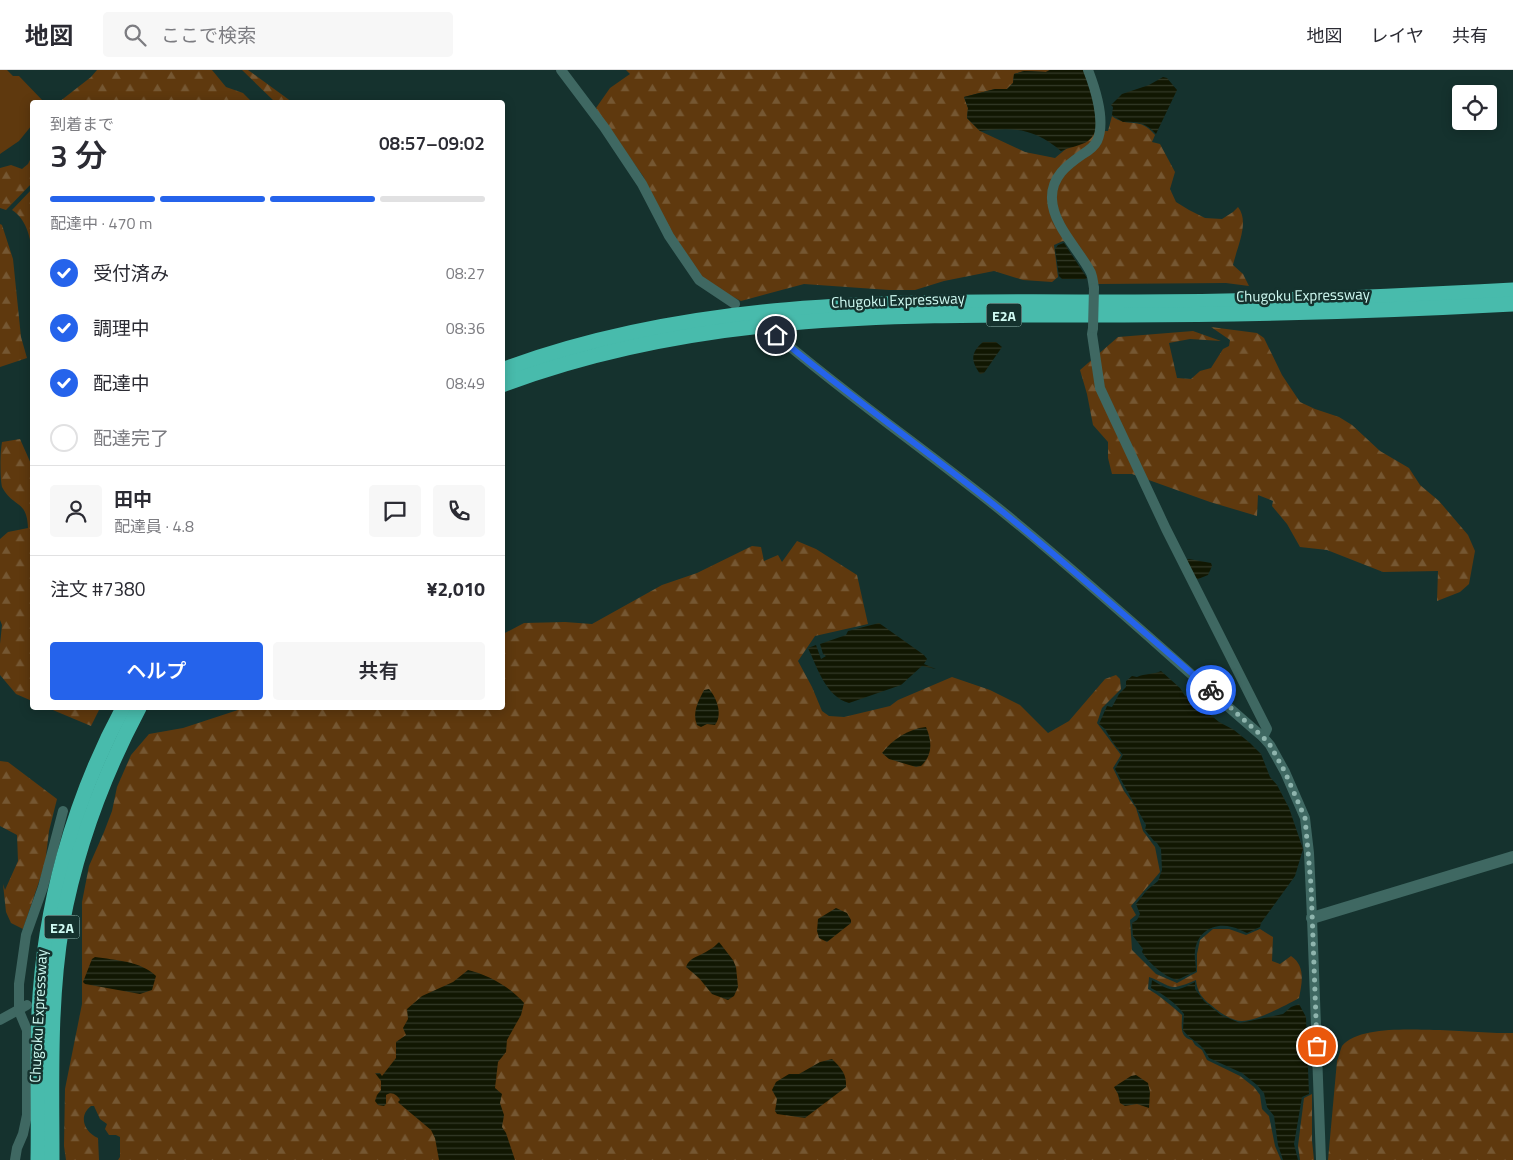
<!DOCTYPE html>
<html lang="ja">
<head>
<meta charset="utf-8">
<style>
	:root { --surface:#fff; --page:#f7f7f7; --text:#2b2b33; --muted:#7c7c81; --line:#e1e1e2; --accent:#2563eb }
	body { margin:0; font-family:"Titillium Web","Noto Sans JP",sans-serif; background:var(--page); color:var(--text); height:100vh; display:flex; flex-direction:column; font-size:19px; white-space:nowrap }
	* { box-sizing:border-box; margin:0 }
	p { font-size:16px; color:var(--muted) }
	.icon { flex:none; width:28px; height:28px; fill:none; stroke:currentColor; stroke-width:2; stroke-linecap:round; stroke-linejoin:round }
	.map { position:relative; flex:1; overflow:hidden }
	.sheet { position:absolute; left:30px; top:30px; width:475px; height:610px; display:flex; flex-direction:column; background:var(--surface); border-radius:5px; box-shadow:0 2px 12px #0003 }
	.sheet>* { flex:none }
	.tools { position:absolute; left:1452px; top:15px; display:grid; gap:10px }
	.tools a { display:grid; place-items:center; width:45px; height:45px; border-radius:5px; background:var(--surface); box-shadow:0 2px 12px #0003; font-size:25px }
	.pin { position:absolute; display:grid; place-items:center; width:42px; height:42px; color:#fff; margin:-21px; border:2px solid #fff; border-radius:50%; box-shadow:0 1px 5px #0007 }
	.courier { position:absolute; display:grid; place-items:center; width:50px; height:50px; margin:-25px; border:4px solid #2563eb; border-radius:50%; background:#fff; color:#222; box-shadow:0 1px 6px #0007 }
	.head em { font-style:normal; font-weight:600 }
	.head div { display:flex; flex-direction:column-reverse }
	.head { display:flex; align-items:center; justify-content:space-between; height:85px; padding:0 20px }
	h1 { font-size:32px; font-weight:600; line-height:38px }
	.bar { display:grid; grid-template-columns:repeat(4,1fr); gap:8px 5px; align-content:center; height:60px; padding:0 20px }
	.bar i { height:6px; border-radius:4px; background:var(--line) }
	.bar .on { background:var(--accent) }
	.bar p { grid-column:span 4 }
	.line { display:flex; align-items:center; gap:12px; padding:0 20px; border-top:1px solid var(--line) }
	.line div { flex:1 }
	.round { display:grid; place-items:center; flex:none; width:52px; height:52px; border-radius:5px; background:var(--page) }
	ol { padding:0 20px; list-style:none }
	li { display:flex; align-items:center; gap:15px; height:55px }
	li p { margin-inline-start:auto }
	li .icon { padding:5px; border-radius:50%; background:var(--accent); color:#fff; stroke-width:4 }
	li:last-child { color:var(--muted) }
	li i { width:28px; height:28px; border:2px solid var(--line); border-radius:50% }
	.cta { display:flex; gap:10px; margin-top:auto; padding:10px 20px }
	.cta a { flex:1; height:58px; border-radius:5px; background:var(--accent); color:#fff; font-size:20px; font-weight:600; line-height:58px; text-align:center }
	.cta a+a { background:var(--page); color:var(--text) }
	header { display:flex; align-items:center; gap:30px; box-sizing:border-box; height:70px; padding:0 25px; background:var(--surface); border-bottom:1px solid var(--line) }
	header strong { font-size:24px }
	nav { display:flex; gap:28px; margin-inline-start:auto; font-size:18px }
	.search { width:350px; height:45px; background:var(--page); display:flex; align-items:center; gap:12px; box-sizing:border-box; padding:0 18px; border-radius:5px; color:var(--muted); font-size:19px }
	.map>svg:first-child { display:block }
	.grass { fill:#5f390e }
	.forest { fill:url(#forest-firs) }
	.water { fill:url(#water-rules) }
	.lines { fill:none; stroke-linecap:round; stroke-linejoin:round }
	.minor { stroke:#3f6862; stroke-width:10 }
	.tertiary { stroke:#3f6862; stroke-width:12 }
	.motorway { stroke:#48bbac; stroke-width:15 }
	.minor-bridge { stroke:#3f6862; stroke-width:10 }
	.done { stroke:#8fb5ae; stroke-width:5; stroke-dasharray:0 9 }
	.route { stroke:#2563eb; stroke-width:6 }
	.labels { text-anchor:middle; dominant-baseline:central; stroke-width:5; stroke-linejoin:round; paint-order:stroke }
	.shield { fill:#15322e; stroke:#98bfb8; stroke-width:1 }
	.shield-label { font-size:14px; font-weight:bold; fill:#d0fbf3 }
	.street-label { font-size:15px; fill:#d0fbf3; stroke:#15322e }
</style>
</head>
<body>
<header>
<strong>地図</strong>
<div class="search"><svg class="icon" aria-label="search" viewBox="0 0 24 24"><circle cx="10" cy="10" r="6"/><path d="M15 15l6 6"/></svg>ここで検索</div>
<nav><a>地図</a><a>レイヤ</a><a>共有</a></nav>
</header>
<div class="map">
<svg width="1513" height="1090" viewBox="0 0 1513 1090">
	<defs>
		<pattern id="forest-firs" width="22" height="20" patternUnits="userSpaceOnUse" patternTransform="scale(1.25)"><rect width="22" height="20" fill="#5f390e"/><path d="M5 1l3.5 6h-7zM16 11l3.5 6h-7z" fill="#755732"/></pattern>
		<pattern id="water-rules" width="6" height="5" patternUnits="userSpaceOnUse" patternTransform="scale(1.25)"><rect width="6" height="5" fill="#111702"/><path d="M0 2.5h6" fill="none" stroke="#333a27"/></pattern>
	</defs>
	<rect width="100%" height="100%" fill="#15322e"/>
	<!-- grass -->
	<path class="grass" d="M 0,0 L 7,0 L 13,6 L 19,6 L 44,32 L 32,32 L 32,55 L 19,71 L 0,84 Z"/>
	<!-- forest -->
	<g class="forest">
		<path d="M 97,0 L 212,0 L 226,17 L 243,23 L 252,32 L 59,32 L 91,7 Z"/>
		<path d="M 242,0 L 248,0 L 292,32 L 275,32 Z"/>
		<path d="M 626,0 L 1050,0 L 1046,2 L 1024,1 L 1014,4 L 1013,13 L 1007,19 L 995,19 L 964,27 L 968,38 L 967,48 L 980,61 L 1025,82 L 1055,88 L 1067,78 L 1087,71 L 1096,61 L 1108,61 L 1112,46 C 1128,59 1139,45 1155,65 L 1152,72 L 1160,74 L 1175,102 L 1170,119 L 1176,132 L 1189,140 L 1205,148 L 1222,149 L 1233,142 L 1238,137 C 1250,152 1237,177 1233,195 L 1243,204 L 1249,216 L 1226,213 L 1097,214 L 1081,181 L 1063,171 L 1054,175 L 1058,207 L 1052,212 L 1023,210 L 994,201 L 944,211 L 915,220 L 889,220 L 804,214 L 741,231 L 707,214 L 671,162 L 643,106 L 602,49 L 596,38 L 610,18 L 630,4 Z"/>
		<path d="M 32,86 L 32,113 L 6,140 L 0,138 L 0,98 L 11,95 L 22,99 L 28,94 Z"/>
		<path d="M 32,119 L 32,181 C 30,166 26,149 12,140 Z"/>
		<path d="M 0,154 L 2,155 L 13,189 L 21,267 L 27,288 L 0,297 Z"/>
		<path d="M 1211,257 L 1257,263 L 1264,268 L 1282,305 L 1300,332 L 1315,339 L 1339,347 L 1352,355 L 1380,381 L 1409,398 L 1420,415 L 1439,431 L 1468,465 L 1475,481 L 1469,514 L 1460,522 L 1437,531 L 1438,501 L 1383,502 L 1327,480 L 1300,477 L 1287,454 L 1272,436 L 1273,431 L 1258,425 L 1257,446 L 1210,432 L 1132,404 L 1112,404 L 1108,388 L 1108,372 L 1093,355 L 1087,324 L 1080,300 L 1118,267 L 1193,261 L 1221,271 L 1190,269 L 1169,273 L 1177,308 L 1191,309 L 1200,301 L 1211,298 L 1223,279 L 1229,276 L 1230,270 Z"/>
		<path d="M 20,369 L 32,396 L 32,631 L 16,624 L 0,605 L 0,574 L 2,555 L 0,550 L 0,469 L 8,462 L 28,458 C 27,429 13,438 2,417 C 0,407 0,383 2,372 Z"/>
		<path d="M 797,471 L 816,479 L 857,505 L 868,554 L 815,566 L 798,591 L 812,617 L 822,641 L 829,646 L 844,647 L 890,636 L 898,630 L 952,607 L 990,620 L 1020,635 L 1048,663 L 1069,651 L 1105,609 L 1116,605 L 1120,609 L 1121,619 L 1102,638 L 1097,653 L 1121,685 L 1113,698 L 1124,721 L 1136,738 L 1143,761 L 1155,777 L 1160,802 L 1131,836 L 1136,845 L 1130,850 L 1132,880 L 1156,904 L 1177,913 L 1197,902 L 1197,884 L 1200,870 L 1213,859 L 1229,859 L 1246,865 L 1260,859 L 1273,867 L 1272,891 L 1280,894 L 1291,886 C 1306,896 1302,913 1299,928 C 1284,936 1259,950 1242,951 C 1231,951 1219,942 1211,935 C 1202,929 1197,921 1196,910 C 1167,922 1175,917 1149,907 L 1148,919 C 1159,925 1172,936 1182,945 C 1182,956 1179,967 1192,970 L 1195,975 L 1202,980 L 1207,990 L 1240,1006 L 1254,1017 L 1260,1025 L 1262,1039 L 1269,1046 L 1275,1076 L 1281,1090 L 118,1090 L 120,1087 L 120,1067 L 116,1065 L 109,1065 L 105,1059 L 107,1054 L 100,1049 L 94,1036 L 91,1036 C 78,1046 84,1062 98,1068 L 99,1090 L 66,1090 L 64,1076 L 65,1019 L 82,934 L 82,832 L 89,796 L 104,762 L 112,741 L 117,717 L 131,685 L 149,664 L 183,658 L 244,638 L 502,638 L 503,564 L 524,553 L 565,552 L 592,554 L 662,515 L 697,503 L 752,476 L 761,477 L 764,491 L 778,485 L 782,492 Z"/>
		<path d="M 48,638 L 100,638 L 91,656 Z"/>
		<path d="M 0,691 L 8,692 L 57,729 L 49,761 L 45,794 L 23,859 L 11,853 L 6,842 L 3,814 L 5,820 L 18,791 L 17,765 L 0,756 Z"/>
		<path d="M 1440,960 L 1497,963 L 1513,963 L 1513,1090 L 1328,1090 L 1337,991 C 1339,987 1340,980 1342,976 C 1359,955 1415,960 1440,960 Z"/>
		<path d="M 1312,1024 L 1312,1071 L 1314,1090 L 1300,1090 L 1298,1076 L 1304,1028 Z"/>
	</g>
	<!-- water -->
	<g class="water">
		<path d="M 1050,0 L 1086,0 C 1090,19 1107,57 1088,71 C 1081,76 1069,77 1061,81 C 1034,58 1014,57 980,61 L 967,48 L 968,38 L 964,27 L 995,19 L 1007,19 L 1013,13 L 1014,4 L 1024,1 L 1046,2 Z"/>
		<path d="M 1163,7 L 1167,8 L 1177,20 L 1156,64 C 1146,53 1137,51 1123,52 L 1112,45 L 1113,37 L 1111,35 L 1122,24 L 1149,15 Z"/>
		<path d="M 1064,173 L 1087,208 L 1085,209 L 1062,209 L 1059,206 L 1055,179 L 1058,175 Z"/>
		<path d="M 983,272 L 996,272 L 1002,277 L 984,303 L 980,304 C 971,291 970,283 983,272 Z"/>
		<path d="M 1189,489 L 1211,493 L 1212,496 L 1208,505 L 1198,509 L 1195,508 L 1186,490 Z"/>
		<path d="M 879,553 L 924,585 L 927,589 L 924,594 L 936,599 L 922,596 L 901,615 L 849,633 C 826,627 817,597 808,578 L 816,575 L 821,589 L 826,586 L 823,584 L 820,574 L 846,565 L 848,561 Z"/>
		<path d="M 1161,601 L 1180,618 L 1185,626 L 1200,636 L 1219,652 L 1234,660 L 1250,673 L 1261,684 L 1270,707 L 1277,715 L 1289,738 L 1303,779 L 1295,806 L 1261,853 L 1260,857 L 1247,863 C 1242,861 1237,858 1232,857 C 1214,852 1197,862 1195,881 C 1194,888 1196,894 1196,901 L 1177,910 C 1163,906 1150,894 1142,882 L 1143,879 L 1133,866 L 1132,853 L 1137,850 L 1140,844 L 1136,834 L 1147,820 L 1158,811 L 1162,800 L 1161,779 L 1157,773 L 1154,771 L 1145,760 L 1146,755 L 1115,699 L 1123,685 L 1114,674 L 1105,659 L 1099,654 L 1107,636 L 1112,637 L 1119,624 L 1126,617 L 1126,611 L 1132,606 L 1137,607 C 1145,603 1153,605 1161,601 Z"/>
		<path d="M 709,619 C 717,628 723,645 715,655 L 707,654 L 701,657 L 697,655 C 692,642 698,632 704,620 Z"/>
		<path d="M 926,657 C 932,671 933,685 921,696 L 916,697 L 889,689 L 882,683 C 893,669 908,659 926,657 Z"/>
		<path d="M 836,838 L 847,843 L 851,850 L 851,853 L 827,872 L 819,868 L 817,861 L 818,849 Z"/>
		<path d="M 719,872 L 733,890 L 736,897 L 738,917 L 734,926 L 728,930 L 712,924 L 699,908 L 686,897 C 689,887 701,886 709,880 C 713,878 716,875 719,872 Z"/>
		<path d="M 95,887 C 115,890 141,891 156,906 L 152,920 L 140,924 L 85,914 L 83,912 L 92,889 Z"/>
		<path d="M 468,900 C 489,905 510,917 524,933 L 521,945 L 507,970 L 506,982 L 498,992 L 495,1018 L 502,1024 L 500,1033 L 504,1045 L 502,1057 L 506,1063 L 515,1090 L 439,1090 L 435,1068 L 431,1060 L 400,1034 L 398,1032 L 400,1030 C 397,1025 392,1021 386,1025 L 386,1034 L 384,1036 L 378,1035 L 375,1031 L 377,1025 L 381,1020 L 381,1011 L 375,1003 L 380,1003 L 382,1006 L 396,988 L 396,972 L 406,965 L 403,958 L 408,949 L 407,939 L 422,926 L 453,912 Z"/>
		<path d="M 1152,910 C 1172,922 1174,923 1195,912 L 1195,919 L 1204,931 L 1221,945 L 1240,953 L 1283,944 L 1291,937 L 1299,934 L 1306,947 L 1309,1024 L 1302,1027 L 1294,1074 L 1298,1090 L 1283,1090 L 1278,1075 L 1274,1046 L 1267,1037 L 1264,1023 L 1257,1015 L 1242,1003 L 1209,988 C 1201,971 1193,973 1183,960 L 1184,944 C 1176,933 1163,924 1151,918 Z"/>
		<path d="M 832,989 C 841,998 847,1004 846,1017 L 805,1048 L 777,1044 L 775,1041 L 777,1029 L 772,1020 L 776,1012 L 789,1004 L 799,1004 L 820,992 Z"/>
		<path d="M 1136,1005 L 1148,1013 L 1150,1022 L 1149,1038 L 1137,1034 L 1125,1036 L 1120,1033 L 1118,1024 L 1114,1017 L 1131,1006 Z"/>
	</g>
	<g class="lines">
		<!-- minor -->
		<g class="minor">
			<path d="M 561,0 L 604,57 L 642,114 L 669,166 L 699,210 L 735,234"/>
			<path d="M 1088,0 C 1095,18 1106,52 1097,71 C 1094,77 1088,81 1083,84 C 1067,95 1051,107 1052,129 C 1053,156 1080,181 1091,203 C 1093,208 1093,213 1094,218"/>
			<path d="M 1093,258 L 1092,264 L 1100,318 L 1166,459 L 1267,659 L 1263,667"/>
			<path d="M 776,265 C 849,327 928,382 1003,442 C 1092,514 1176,592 1263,667 L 1270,675 L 1285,702 L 1305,748 L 1309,783 L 1312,848 L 1321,1090"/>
			<path d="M 0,950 L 27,935"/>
			<path d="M 15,1090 L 17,1078 L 23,1064 L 27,1045 L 27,960 L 19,941 L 19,914 L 26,865 L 43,817 L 63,741"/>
		</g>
		<!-- tertiary -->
		<path class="tertiary" d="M 1312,848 L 1513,787"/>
		<!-- motorway -->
		<g class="motorway">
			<path d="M 502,300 C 705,224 922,232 1135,232 C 1261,232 1387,227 1513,220"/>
			<path d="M 502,315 C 703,239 914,245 1124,245 C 1254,245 1383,241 1513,234"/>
			<path d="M 38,1090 C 39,1041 37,991 39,942 C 44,837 73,731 123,638"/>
			<path d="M 52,1090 C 52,1012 49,933 62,855 C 76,779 103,706 139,638"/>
		</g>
		<!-- minor-bridge -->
		<path class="minor-bridge" d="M 1093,258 L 1094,218"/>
	</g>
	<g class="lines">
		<!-- done -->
		<path class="done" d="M 1211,620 L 1263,667 L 1270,675 L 1285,702 L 1305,748 L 1311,815 L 1317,976"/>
		<!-- route -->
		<path class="route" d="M 776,265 C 850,327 929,382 1003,442 C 1074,500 1142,561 1211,620"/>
	</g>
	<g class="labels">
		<!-- shield labels -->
		<g class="shield">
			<rect x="986.5" y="233.5" width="35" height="23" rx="4"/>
			<rect x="44.5" y="845.5" width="35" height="23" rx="4"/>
		</g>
		<g class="shield-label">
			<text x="1004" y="245">E2A</text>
			<text x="62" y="857">E2A</text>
		</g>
		<!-- street labels -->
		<g class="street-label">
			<text transform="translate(1303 225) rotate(-1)">Chugoku Expressway</text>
			<text transform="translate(898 230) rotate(-2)">Chugoku Expressway</text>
			<text transform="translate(38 946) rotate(-87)">Chugoku Expressway</text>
		</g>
	</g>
</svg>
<div class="tools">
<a><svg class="icon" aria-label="locate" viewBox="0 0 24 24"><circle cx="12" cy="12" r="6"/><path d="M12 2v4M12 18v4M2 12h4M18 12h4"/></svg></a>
</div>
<div class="pin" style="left:1317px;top:976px;background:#ea580c"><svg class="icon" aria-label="bag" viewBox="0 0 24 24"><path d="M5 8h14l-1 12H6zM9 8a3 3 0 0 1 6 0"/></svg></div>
<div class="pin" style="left:776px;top:265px;background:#1f2937"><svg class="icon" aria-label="home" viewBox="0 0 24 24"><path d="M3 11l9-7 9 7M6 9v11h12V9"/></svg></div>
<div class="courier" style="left:1211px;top:620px"><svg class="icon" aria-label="bike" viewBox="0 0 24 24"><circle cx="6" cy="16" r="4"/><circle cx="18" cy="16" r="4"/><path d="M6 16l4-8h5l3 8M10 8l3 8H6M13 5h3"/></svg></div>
<section class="sheet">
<div class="head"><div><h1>3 分</h1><p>到着まで</p></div><em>08:57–09:02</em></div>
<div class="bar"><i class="on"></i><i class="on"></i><i class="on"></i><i></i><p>配達中 · 470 m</p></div>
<ol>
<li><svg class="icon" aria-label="check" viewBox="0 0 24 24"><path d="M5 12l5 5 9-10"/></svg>受付済み<p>08:27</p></li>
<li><svg class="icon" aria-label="check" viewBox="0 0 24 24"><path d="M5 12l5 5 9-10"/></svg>調理中<p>08:36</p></li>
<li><svg class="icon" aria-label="check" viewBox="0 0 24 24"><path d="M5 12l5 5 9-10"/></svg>配達中<p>08:49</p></li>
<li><i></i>配達完了</li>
</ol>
<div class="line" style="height:90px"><a class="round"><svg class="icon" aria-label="person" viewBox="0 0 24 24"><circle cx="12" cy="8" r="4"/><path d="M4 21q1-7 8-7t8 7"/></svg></a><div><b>田中</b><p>配達員 · 4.8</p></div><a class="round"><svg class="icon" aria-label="chat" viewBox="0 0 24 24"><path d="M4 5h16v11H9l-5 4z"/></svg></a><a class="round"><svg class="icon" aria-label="phone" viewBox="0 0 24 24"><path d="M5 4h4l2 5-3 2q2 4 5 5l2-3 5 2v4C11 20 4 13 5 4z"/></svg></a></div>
<div class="line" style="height:65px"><div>注文 #7380</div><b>¥2,010</b></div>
<div class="cta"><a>ヘルプ</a><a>共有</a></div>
</section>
</div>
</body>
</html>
